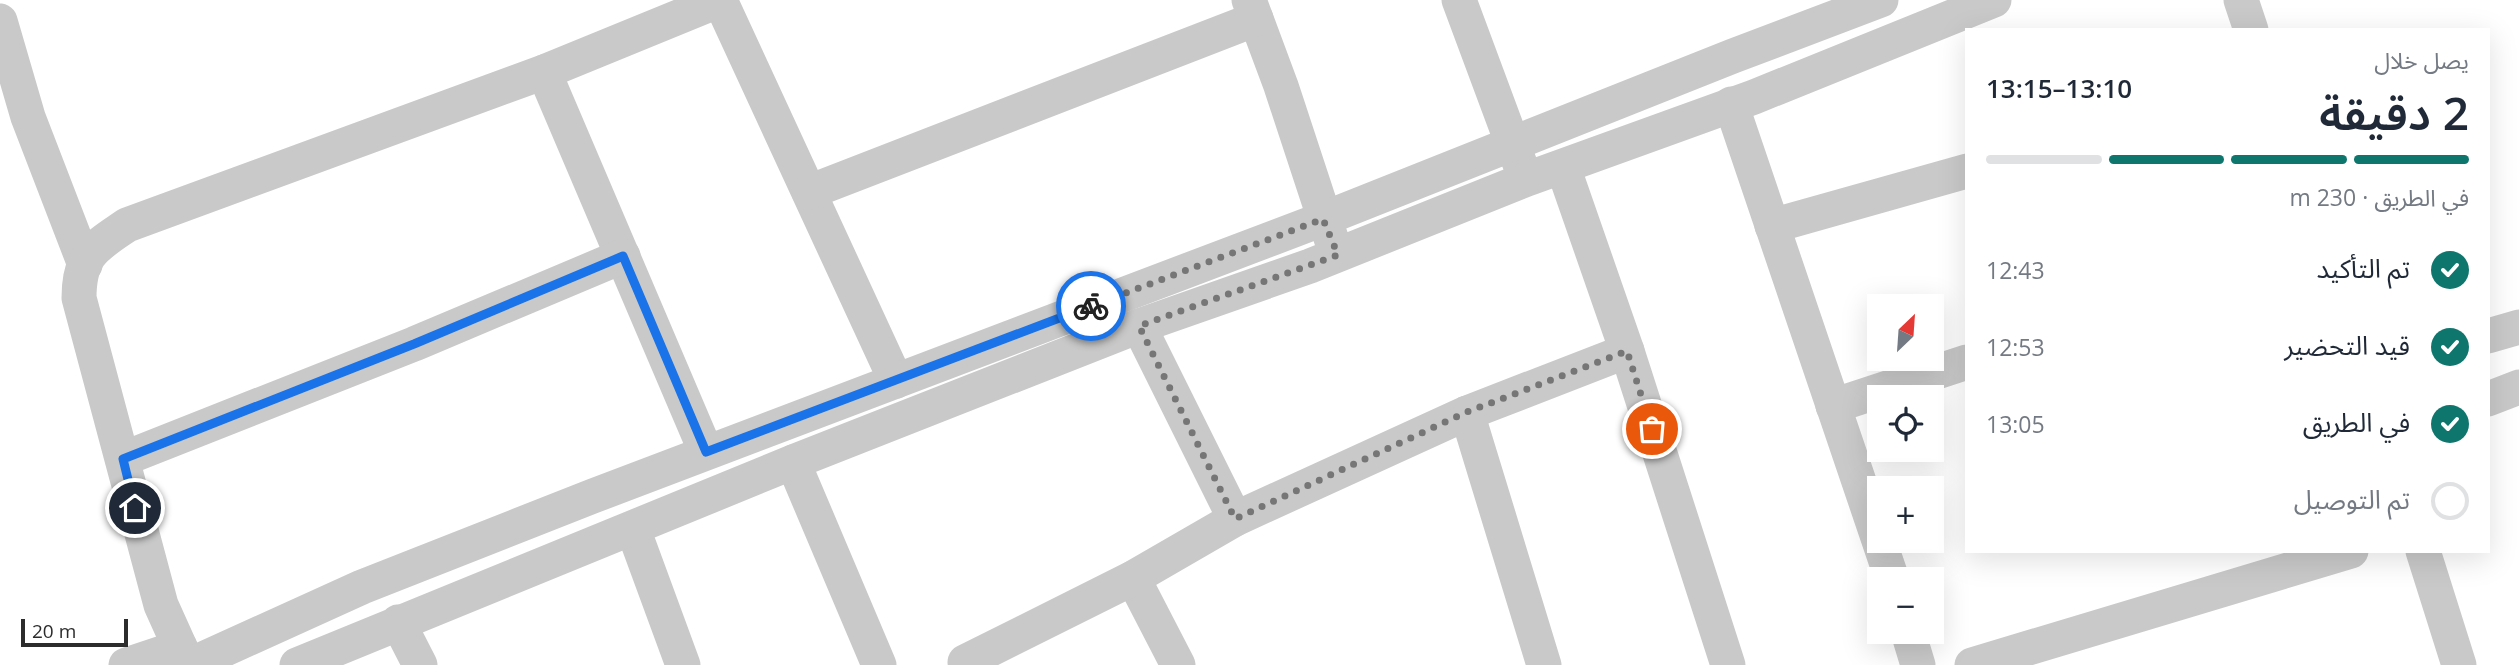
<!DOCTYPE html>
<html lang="ar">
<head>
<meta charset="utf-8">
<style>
	:root { --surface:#fff; --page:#f6f6f7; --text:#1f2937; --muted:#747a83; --line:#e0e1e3; --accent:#0f766e }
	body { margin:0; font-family:"Open Sans","Noto Sans Arabic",sans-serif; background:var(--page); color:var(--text); direction:rtl; height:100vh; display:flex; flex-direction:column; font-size:26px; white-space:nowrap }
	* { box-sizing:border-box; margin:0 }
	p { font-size:23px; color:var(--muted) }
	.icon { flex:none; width:38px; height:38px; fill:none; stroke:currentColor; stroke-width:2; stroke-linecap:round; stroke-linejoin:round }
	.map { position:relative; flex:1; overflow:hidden; direction:ltr }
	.sheet { position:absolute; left:1965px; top:28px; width:525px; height:525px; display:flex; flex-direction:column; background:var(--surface); border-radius:0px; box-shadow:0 7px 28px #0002; direction:rtl }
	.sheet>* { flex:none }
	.needle { width:46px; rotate:25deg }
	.controls { position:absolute; left:1867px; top:294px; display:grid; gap:14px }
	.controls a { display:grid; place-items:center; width:77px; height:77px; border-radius:0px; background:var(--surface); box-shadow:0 7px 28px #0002; font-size:35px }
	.scale { position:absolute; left:21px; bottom:18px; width:107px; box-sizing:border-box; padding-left:7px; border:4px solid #2c2c2c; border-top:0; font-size:19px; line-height:24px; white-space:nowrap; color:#2c2c2c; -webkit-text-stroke:5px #fff; paint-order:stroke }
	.pin { position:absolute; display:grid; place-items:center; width:60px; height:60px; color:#fff; margin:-30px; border:4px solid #fff; border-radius:50%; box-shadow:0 2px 7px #0007 }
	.courier { position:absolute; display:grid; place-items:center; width:70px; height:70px; margin:-35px; border:5px solid #1a73e8; border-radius:50%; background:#fff; color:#222; box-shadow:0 2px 9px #0007 }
	.headline em { font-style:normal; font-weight:600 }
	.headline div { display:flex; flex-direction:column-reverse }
	.headline { display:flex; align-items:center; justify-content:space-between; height:119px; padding:0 21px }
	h1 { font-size:46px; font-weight:600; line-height:52px }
	.bar { display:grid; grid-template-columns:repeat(4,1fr); gap:10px 7px; align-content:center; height:84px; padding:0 21px }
	.bar i { height:9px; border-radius:5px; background:var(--line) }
	.bar .selected { background:var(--accent) }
	.bar p { grid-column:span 4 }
	ol { padding:0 21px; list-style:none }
	li { display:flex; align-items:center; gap:21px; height:77px }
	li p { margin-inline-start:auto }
	li .icon { padding:7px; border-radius:50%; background:var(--accent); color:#fff; stroke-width:4 }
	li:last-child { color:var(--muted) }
	li i { width:38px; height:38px; border:4px solid var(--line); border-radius:50% }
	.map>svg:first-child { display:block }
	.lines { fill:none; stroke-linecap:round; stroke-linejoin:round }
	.minor { stroke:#c9c9c9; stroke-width:35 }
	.done { stroke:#767676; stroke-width:7; stroke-dasharray:0 12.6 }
	.route { stroke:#1a73e8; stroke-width:9 }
</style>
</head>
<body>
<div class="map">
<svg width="2519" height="665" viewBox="0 0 2519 665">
	<rect width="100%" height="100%" fill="#fff"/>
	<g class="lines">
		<!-- minor -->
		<g class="minor">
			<path d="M 720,0 L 896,381"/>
			<path d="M 1249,0 L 1281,86 L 1332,241"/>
			<path d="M 1459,0 L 1520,164"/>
			<path d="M 2241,0 L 2251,30"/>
			<path d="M 0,21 L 28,117 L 85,265"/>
			<path d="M 544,72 L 706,452"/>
			<path d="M 1731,104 L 1892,579"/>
			<path d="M 1563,167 L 1627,351 L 1728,665"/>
			<path d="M 809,192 L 1256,19"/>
			<path d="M 1772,226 L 1967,171"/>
			<path d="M 1139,326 L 1235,519"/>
			<path d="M 2488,336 L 2519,327"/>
			<path d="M 2488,399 L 2519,387"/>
			<path d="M 1833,406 L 1967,362"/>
			<path d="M 1467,413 L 1544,665"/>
			<path d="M 123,459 L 414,344 L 623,256"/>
			<path d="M 793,462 L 879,665"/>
			<path d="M 633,529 L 683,665"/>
			<path d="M 2423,551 L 2459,665"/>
			<path d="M 1133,578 L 1178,665"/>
			<path d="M 398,622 L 420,665"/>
			<path d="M 1908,632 L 1918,665"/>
			<path d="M 965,662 L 1133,578 L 1235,519 L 1467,413 L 1627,351"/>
			<path d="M 126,665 L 180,647"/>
			<path d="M 188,665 L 161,605 L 79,298 C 79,254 95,247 127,225 L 544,72 L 720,0"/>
			<path d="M 190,665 L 362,587 L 593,496 L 1323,219 L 1733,56 L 1881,0"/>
			<path d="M 297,665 L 793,462 L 1139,326 L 1310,266 L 1527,179 L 1754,97 L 1994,0"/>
			<path d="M 1972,665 L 2351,551"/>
		</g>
	</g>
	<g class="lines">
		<!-- done -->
		<path class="done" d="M 1091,306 L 1323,219 L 1338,255 L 1139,326 L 1235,519 L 1467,412 L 1627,351 L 1652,429"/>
		<!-- route -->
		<path class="route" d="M 135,508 L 123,459 L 414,344 L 623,256 L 706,452 L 1091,306"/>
	</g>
</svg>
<div class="controls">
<a><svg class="needle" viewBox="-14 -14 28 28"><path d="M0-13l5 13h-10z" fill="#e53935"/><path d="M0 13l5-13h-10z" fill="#747a83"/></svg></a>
<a><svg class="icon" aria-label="locate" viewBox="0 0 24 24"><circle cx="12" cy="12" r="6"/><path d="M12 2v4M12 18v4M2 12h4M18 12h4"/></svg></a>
<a>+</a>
<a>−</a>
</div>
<div class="scale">20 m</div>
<div class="pin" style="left:1652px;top:429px;background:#ea580c"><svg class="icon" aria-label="bag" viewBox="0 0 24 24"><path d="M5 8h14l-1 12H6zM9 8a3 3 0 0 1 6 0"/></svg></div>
<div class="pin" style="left:135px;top:508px;background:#1f2937"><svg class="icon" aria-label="home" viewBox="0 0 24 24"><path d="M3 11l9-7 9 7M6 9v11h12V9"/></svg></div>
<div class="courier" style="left:1091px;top:306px"><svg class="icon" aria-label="bike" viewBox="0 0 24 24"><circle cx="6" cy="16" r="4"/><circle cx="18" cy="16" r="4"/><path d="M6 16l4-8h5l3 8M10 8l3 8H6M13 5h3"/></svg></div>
<section class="sheet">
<div class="headline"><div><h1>2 دقيقة</h1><p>يصل خلال</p></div><em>13:10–13:15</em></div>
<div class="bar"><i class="selected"></i><i class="selected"></i><i class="selected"></i><i></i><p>في الطريق · 230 m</p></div>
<ol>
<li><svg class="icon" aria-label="check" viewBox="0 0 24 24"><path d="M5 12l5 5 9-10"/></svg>تم التأكيد<p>12:43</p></li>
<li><svg class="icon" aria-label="check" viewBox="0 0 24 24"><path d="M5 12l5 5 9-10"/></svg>قيد التحضير<p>12:53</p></li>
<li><svg class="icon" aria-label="check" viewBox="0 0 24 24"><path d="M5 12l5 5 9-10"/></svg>في الطريق<p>13:05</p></li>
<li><i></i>تم التوصيل</li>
</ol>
</section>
</div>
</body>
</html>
